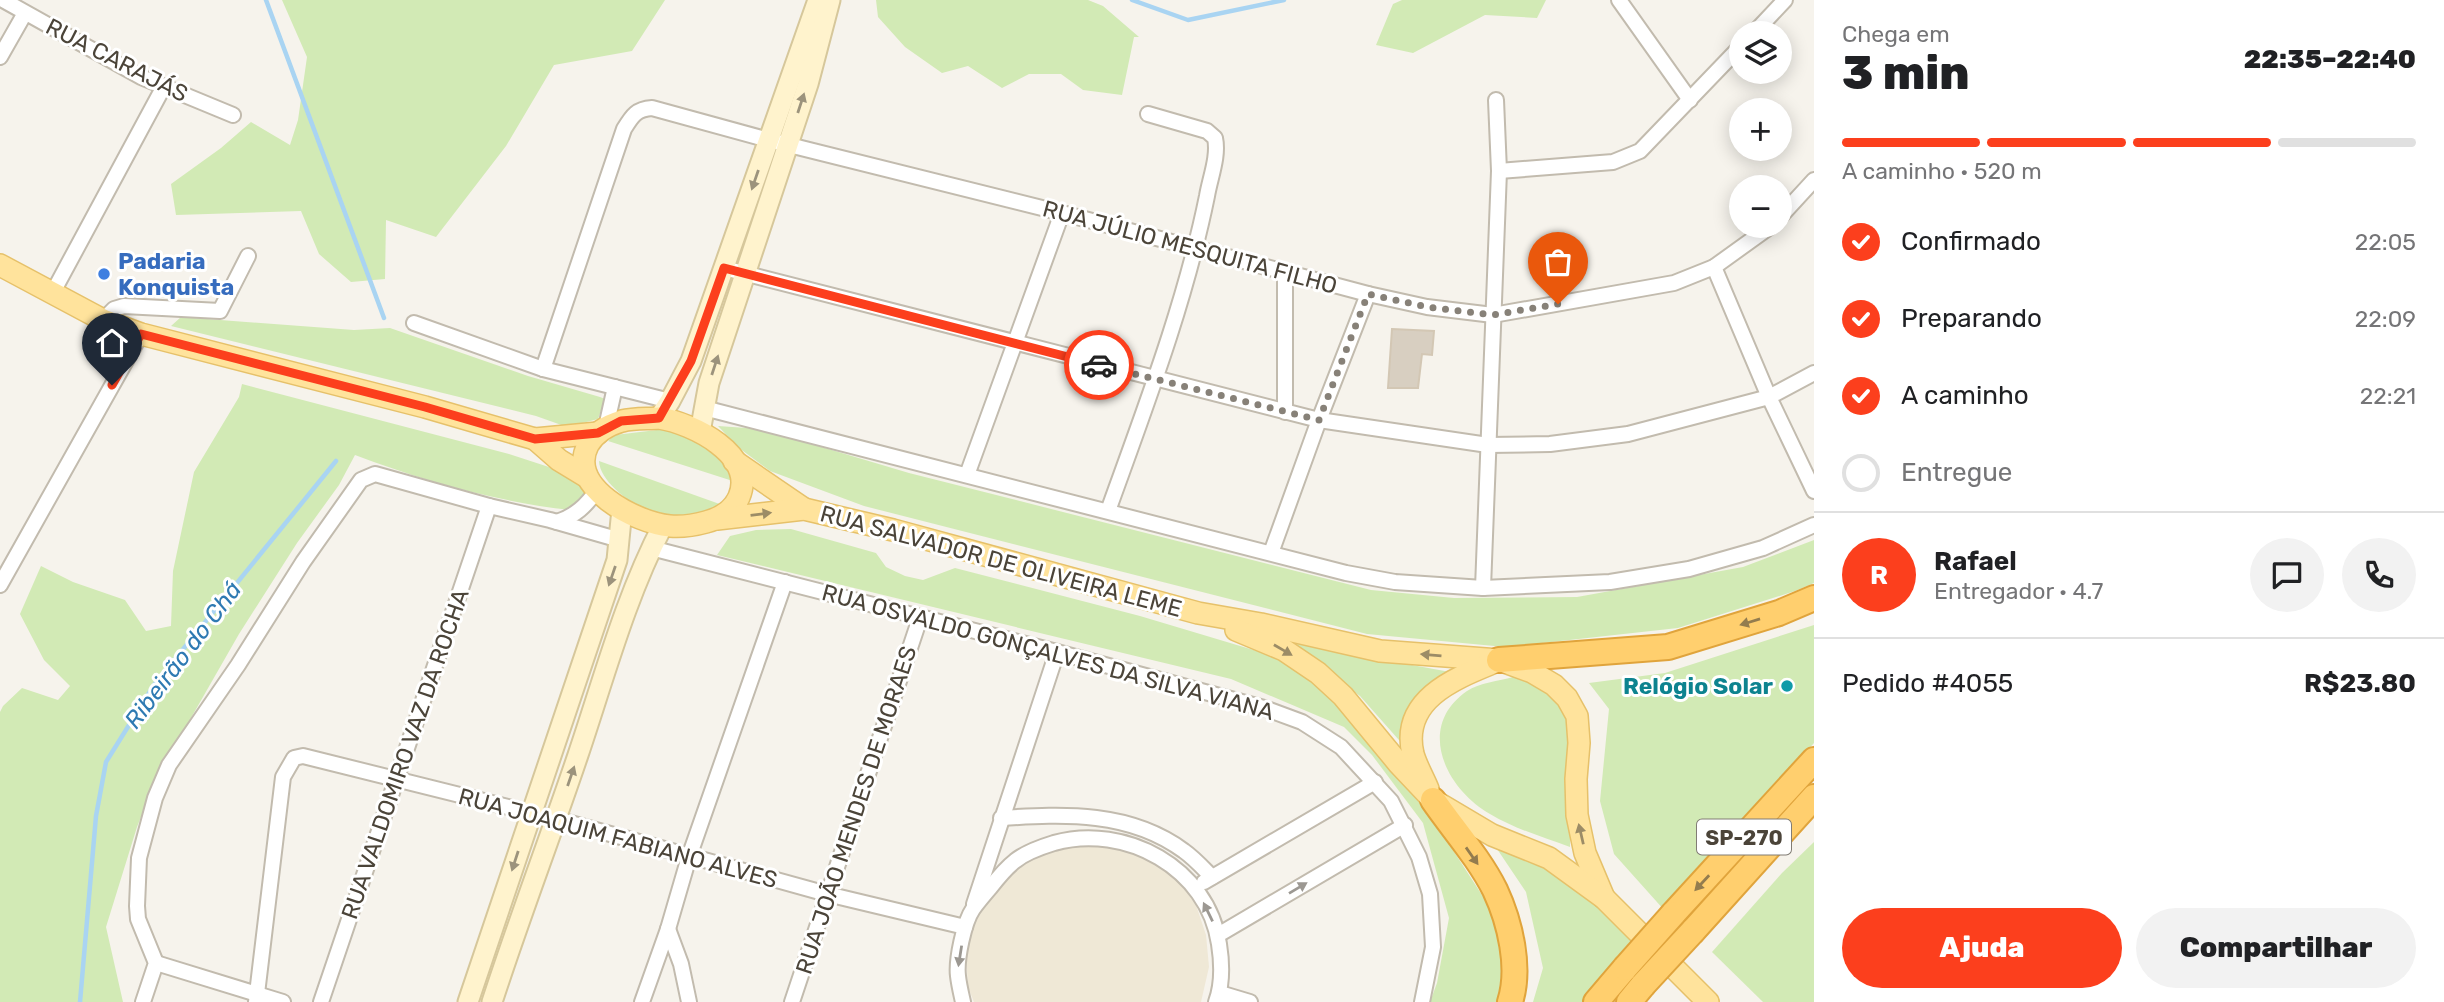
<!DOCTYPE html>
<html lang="pt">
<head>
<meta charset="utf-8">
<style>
	:root { --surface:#fff; --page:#f2f2f2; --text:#202124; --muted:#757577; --line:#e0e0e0; --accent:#fc3f1d }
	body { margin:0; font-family:Rubik,sans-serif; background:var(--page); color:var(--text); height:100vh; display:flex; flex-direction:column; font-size:26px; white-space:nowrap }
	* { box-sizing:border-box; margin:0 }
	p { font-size:23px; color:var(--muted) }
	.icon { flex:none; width:38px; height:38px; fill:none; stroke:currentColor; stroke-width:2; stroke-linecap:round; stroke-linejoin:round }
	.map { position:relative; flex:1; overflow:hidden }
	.panel { display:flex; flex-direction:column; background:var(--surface); width:630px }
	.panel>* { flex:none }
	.tools { position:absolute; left:1729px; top:21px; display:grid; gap:14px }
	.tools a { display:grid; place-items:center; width:63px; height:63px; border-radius:50%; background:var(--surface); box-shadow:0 4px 18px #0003; font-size:35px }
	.pin { position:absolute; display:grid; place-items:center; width:60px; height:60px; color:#fff; margin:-72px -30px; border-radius:50% 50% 50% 0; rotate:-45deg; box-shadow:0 0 7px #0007 }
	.pin .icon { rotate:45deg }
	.courier { position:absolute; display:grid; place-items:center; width:70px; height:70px; margin:-35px; border:5px solid #fc3f1d; border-radius:50%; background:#fff; color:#222; box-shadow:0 2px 9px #0007 }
	.summary em { font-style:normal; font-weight:800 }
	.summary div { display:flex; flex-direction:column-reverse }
	.summary { display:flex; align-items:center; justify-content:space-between; height:119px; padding:0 28px }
	h1 { font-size:46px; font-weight:800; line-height:52px }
	.bar { display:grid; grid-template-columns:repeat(4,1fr); gap:10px 7px; align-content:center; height:84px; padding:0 28px }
	.bar i { height:9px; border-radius:5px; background:var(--line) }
	.bar .active { background:var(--accent) }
	.bar p { grid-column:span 4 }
	.line { display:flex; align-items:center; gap:18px; padding:0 28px; border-top:2px solid var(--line) }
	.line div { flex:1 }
	.round { display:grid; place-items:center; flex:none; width:74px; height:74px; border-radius:37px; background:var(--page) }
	ol { padding:0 28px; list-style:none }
	li { display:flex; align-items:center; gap:21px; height:77px }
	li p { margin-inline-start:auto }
	li .icon { padding:7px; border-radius:50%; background:var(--accent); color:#fff; stroke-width:4 }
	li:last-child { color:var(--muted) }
	li i { width:38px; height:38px; border:4px solid var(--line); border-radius:50% }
	.cta { display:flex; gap:14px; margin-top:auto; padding:14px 28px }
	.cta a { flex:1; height:80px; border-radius:42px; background:var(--accent); color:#fff; font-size:28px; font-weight:800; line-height:80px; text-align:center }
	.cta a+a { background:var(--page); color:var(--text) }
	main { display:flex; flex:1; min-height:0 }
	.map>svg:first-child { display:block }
	.education { fill:#efe8d6 }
	.green { fill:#d2eab5 }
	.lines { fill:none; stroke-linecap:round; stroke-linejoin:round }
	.stream { stroke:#a9d4f2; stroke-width:4.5 }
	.building { fill:#d8cfc1; stroke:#d3c7b4; stroke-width:2 }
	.street-casing { stroke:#c2bbae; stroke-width:18 }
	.secondary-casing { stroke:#d6c79b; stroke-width:23 }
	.primary-casing { stroke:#e6c16a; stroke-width:24 }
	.highway-casing { stroke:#e0a43c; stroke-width:28 }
	.street { stroke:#fff; stroke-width:14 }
	.secondary { stroke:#fff3cd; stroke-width:19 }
	.primary { stroke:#ffe39c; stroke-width:21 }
	.highway { stroke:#ffcf6e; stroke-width:24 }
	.highway-bridge-casing { stroke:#e0a43c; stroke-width:28; stroke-linecap:butt }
	.highway-bridge { stroke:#ffcf6e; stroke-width:24 }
	.oneway { fill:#9c937c }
	.oneway2 { fill:#9c8c66 }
	.oneway3 { fill:#937c4e }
	.oneway4 { fill:#9c9892 }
	.done { stroke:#878178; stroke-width:7; stroke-dasharray:0 12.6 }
	.route { stroke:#fc3f1d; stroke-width:9 }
	.shop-dot { fill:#3f7fe0; stroke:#fff; stroke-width:2.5 }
	.culture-dot { fill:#0f9aa8; stroke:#fff; stroke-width:2.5 }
	.labels { text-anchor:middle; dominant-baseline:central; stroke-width:6; stroke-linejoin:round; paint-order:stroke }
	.shield { fill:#fff; stroke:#817c74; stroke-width:2 }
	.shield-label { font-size:21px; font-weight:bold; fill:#4b4439 }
	.street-label { font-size:23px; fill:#4b4439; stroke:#fff }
	.shop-label { font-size:23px; font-weight:bold; fill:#366cbe; stroke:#fff; text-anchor:start }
	.culture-label { font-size:23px; font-weight:bold; fill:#0d838f; stroke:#fff; text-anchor:end }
	.water-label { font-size:24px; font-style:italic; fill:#2e7ab2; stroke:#fff }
</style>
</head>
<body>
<main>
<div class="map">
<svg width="1814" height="1002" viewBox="0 0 1814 1002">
	<rect width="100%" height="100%" fill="#f6f3ec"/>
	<!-- education -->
	<path class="education" d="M 1094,840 L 1153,859 L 1178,879 L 1196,905 L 1206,935 L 1209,967 L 1201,1002 L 974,1002 L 968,987 L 966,956 L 972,925 L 1008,873 L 1032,853 Z"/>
	<!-- green -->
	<g class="green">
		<path d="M 282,0 L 665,0 L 632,51 L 554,65 L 506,146 L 436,237 L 386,220 L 385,279 L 351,282 L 319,254 L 301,211 L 176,215 L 171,184 L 221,148 L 251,122 L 290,145 L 298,120 L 307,57 Z"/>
		<path d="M 876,0 L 1088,0 L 1103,6 L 1139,37 L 1134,37 L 1122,95 L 1083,90 L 1061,74 L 1029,74 L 1002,88 L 968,66 L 942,73 L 905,47 L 878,17 Z"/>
		<path d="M 1402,0 L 1546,0 L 1537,18 L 1485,15 L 1413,53 L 1376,45 L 1393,4 Z"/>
		<path d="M 181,317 L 354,330 L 390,328 L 528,376 L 600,397 L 605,399 L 598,419 L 567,427 L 536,416 L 171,326 Z"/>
		<path d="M 242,384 L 509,454 L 555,469 L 585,486 L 587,493 L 571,510 C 497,502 424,481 355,455 L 339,485 L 297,543 L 239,634 L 156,779 L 137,827 L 106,927 L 123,1002 L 0,1002 L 0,712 L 3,706 L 22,688 L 58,700 L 70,686 L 44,660 L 20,614 L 41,566 L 73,582 L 125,600 L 146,631 L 171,626 L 173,571 L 194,472 L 239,397 Z"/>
		<path d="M 718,426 L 761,429 L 909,473 L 1371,590 L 1454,598 L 1577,597 L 1743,567 L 1814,540 L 1814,583 L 1795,591 L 1678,628 L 1505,647 L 1367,634 L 864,506 L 770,471 L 739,448 Z"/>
		<path d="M 665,429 C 706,436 716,452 739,483 L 608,441 L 615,435 Z"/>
		<path d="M 599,461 L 728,507 C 716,517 669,520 653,514 C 634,506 600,483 599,461 Z"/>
		<path d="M 791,529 L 876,553 L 886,567 L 905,576 L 923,580 L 955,568 L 1140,616 L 1274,656 L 1313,683 L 1350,718 L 1418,796 L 1502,926 L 1506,972 L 1497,1002 L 1430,1002 L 1437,983 L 1449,918 L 1423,823 L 1372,755 L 1344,727 L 1231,679 L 717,555 L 730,536 L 756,530 Z"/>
		<path d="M 1814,625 L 1814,743 L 1665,911 L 1614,854 L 1600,801 L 1609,709 L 1589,683 L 1665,673 Z"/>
		<path d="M 1283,637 L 1325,649 L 1450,672 L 1406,748 L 1360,696 Z"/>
		<path d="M 1513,677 L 1542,683 L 1570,718 L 1570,847 C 1543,837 1515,829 1490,814 C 1446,789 1415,727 1467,691 C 1479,683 1499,681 1513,677 Z"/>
		<path d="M 1489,837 L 1559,867 L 1634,943 L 1590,1002 L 1533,1002 L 1543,968 L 1526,892 Z"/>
		<path d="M 1814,842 L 1814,1002 L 1763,1002 L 1712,952 L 1782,873 Z"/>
	</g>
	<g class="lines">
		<!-- stream -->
		<g class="stream">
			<path d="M 266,0 L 384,318"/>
			<path d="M 1132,0 L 1188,20 L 1284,0"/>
			<path d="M 80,1002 L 96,816 L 106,762 L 154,685 L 336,461"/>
		</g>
	</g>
	<!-- building -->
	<path class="building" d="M 1392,329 L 1434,331 L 1432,355 L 1422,354 L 1418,388 L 1388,388 Z"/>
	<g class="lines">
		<!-- street casing -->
		<g class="street-casing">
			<g id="street">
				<path d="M 3,0 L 141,77 L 233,115"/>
				<path d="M 1619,0 L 1690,100"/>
				<path d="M 1754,33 L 1785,0"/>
				<path d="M 0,57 L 25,13"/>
				<path d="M 1499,171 L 1613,162 L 1640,151 L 1741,46"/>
				<path d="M 1780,217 L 1814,180"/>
				<path d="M 1714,267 L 1769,397 L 1814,491"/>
				<path d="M 724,268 L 1319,420 L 1488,445 L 1550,444 L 1628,434 L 1769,397 L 1814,373"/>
				<path d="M 1285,273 L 1285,412"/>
				<path d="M 52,294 L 163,88"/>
				<path d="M 103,320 L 114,309 L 124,306 L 220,311 L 248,256"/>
				<path d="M 414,323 L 543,369 L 670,401"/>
				<path d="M 543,369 L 624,129 C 632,116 636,109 652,108 L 769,140 L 1062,213 L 1368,294 L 1427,307 L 1493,315 L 1674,283 L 1714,267 L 1771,226"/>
				<path d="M 704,408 L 1346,573 L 1395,582 L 1483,588 L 1610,582 L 1689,569 L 1763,548 L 1814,525"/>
				<path d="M 606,427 L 615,387"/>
				<path d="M 967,475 L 1062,213"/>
				<path d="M 1108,511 C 1145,408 1185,304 1207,196 C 1210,178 1219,156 1215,138 L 1207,131 L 1148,114"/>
				<path d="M 557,522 C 575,516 586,506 597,490"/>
				<path d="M 651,548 L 1057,652 L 1264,708 L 1302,722 L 1341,747 L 1391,801 L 1419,857 L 1430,894 L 1433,947 L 1422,1002"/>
				<path d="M 1271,553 L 1319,420 L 1368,294"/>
				<path d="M 0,585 L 141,334"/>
				<path d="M 1483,588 L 1499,171 L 1496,100"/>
				<path d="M 1001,818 C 1065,814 1130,811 1184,851 C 1194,858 1203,868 1212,877"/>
				<path d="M 1204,882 L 1375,782"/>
				<path d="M 974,904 L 1057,652"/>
				<path d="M 668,929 L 681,964 L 689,1002"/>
				<path d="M 1218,935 L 1405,825"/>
				<path d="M 156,963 L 283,1002"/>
				<path d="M 143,1002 L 156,963 L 138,919 L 137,906 L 139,858 L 155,798 L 169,765 L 238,665 L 303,562 L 361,480 L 375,474 L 489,506 L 550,520 L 620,540"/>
				<path d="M 256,1002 L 283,777 L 294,758 L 303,756 L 556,819 L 827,894 L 965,927"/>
				<path d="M 321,1002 L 489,506"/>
				<path d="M 642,1002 L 668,929 L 689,857 L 785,582"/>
				<path d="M 792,1002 L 920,618"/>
				<path d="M 963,1002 C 961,993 959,985 958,976 C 956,960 964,922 973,909 C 978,902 984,895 990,888 C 997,879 1006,868 1015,861 C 1026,852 1041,847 1054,843 C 1125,823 1208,868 1219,944 C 1222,963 1223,983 1216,1002"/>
				<path d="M 1218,1002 L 1220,993 L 1250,1002"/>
			</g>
		</g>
		<!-- secondary casing -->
		<g class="secondary-casing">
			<g id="secondary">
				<path d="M 659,418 L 670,401 L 691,361 L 818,0"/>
				<path d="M 700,432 L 709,383 L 808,84 L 830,0"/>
				<path d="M 468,1002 L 617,560 L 622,509"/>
				<path d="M 492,1002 C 519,919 550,838 578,755 C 604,678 625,598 663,525"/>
			</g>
		</g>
		<!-- primary casing -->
		<g class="primary-casing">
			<g id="primary">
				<path d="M 0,265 L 103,320 L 141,334 L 425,407 L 535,439 L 598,433"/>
				<path d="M 659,418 C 692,423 757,455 739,497 C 733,511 721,518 706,522 C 695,525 682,527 670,526 C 636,523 566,487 588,445 C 595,433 608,425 622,421 C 634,418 647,419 659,418 Z"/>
				<path d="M 535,439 L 559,460 L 587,477"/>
				<path d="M 734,461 L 804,509"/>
				<path d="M 717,519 L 804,509 L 893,530 L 1198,613 L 1261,624 L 1380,651 L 1499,660 L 1532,672 L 1554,685 L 1567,698 L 1577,716 L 1579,743 L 1576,779 L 1577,815 L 1585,853 L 1604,898"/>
				<path d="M 1236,630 L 1284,650 L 1318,673 L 1343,696 L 1399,764 L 1433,800 L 1492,835 L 1549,858 L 1604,898 L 1708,1002"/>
				<path d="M 1428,789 C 1423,777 1416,765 1413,754 C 1400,699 1456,678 1495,662"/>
			</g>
		</g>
		<!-- highway casing -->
		<g class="highway-casing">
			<g id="highway">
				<path d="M 1499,660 L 1668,647 L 1779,613 L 1814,598"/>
				<path d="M 1433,800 C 1453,829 1479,858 1495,890 C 1510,922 1521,968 1510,1002"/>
				<path d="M 1673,914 L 1814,760"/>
				<path d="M 1693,931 L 1814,797"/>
				<path d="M 1596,1002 L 1625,968"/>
				<path d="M 1629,1002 L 1643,985"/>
			</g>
		</g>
		<!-- street -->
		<use href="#street" class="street"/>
		<!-- secondary -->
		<use href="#secondary" class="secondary"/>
		<!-- primary -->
		<use href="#primary" class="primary"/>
		<!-- highway -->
		<use href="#highway" class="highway"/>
		<!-- highway-bridge casing -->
		<g class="highway-bridge-casing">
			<g id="highway-bridge">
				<path d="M 1625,968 L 1673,914"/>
				<path d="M 1643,985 L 1693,931"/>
			</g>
		</g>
		<!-- highway-bridge -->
		<use href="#highway-bridge" class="highway-bridge"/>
	</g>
	<!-- one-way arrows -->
	<defs><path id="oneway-solid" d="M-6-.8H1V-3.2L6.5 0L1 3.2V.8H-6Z" transform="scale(1.75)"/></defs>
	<g class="oneway">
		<use href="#oneway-solid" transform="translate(801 103) rotate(-72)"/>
		<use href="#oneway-solid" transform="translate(755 180) rotate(109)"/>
		<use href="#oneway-solid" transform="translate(715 365) rotate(-72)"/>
		<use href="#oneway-solid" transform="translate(612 576) rotate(109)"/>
		<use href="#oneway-solid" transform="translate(571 776) rotate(-71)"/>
		<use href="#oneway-solid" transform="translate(515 861) rotate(108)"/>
	</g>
	<g class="oneway2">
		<use href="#oneway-solid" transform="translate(761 514) rotate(-7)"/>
		<use href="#oneway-solid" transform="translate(1283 650) rotate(30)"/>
		<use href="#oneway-solid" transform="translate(1431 655) rotate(-175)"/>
		<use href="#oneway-solid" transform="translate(1581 834) rotate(-103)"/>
	</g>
	<g class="oneway3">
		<use href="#oneway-solid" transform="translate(1750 622) rotate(163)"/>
		<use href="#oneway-solid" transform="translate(1472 856) rotate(55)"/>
		<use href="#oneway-solid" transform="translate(1702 883) rotate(133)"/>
	</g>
	<g class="oneway4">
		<use href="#oneway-solid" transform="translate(1298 888) rotate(-31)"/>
		<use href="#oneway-solid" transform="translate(1208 912) rotate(-116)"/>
		<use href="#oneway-solid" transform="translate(960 956) rotate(99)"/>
	</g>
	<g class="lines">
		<!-- done -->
		<path class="done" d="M 1099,365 L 1319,420 L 1368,294 L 1427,307 L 1493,315 L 1558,304"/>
		<!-- route -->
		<path class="route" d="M 112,385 L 141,334 L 425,407 L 535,439 L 598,433 L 621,421 L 659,418 L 691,361 L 724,268 L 1099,365"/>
	</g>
	<!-- markers -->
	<circle class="shop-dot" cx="104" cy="274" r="7"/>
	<circle class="culture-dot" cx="1787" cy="686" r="7"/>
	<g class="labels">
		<!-- shield labels -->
		<rect class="shield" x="1697" y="819.5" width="94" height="35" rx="5"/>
		<g class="shield-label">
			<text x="1744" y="837">SP-270</text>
		</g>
		<!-- street labels -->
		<g class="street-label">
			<text transform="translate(117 60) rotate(27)">RUA CARAJÁS</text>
			<text transform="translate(1190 247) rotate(15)">RUA JÚLIO MESQUITA FILHO</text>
			<text transform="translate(1001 561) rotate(15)">RUA SALVADOR DE OLIVEIRA LEME</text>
			<text transform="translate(1048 652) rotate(15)">RUA OSVALDO GONÇALVES DA SILVA VIANA</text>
			<text transform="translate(405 754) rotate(-71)">RUA VALDOMIRO VAZ DA ROCHA</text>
			<text transform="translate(856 810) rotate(-72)">RUA JOÃO MENDES DE MORAES</text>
			<text transform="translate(618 838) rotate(15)">RUA JOAQUIM FABIANO ALVES</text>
		</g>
		<!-- shop labels -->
		<g class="shop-label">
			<text x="118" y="261">Padaria<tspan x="118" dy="26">Konquista</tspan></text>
		</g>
		<!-- culture labels -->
		<g class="culture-label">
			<text x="1773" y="686">Relógio Solar</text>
		</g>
		<!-- water labels -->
		<g class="water-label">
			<text transform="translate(183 655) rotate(-53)">Ribeirão do Chá</text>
		</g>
	</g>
</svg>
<div class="tools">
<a><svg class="icon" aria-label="layers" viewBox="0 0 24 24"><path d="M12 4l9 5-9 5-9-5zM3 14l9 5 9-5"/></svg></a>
<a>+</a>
<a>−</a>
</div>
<div class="pin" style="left:1558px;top:304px;background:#ea580c"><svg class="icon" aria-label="bag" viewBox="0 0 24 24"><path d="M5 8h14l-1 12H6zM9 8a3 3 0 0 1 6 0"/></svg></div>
<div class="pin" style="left:112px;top:385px;background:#1f2937"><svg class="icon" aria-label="home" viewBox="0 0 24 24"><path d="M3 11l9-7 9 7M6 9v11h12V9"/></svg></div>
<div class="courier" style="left:1099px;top:365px"><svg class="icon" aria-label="car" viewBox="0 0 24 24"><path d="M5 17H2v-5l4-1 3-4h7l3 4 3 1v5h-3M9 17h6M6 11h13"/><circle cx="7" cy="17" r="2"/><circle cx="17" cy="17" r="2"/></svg></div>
</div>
<section class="panel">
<div class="summary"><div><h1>3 min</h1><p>Chega em</p></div><em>22:35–22:40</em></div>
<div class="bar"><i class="active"></i><i class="active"></i><i class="active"></i><i></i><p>A caminho · 520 m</p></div>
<ol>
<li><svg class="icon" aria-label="check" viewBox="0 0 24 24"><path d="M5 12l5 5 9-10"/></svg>Confirmado<p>22:05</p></li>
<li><svg class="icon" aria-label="check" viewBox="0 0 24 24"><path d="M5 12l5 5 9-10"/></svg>Preparando<p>22:09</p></li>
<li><svg class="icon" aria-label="check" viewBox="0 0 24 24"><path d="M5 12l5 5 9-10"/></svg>A caminho<p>22:21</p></li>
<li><i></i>Entregue</li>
</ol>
<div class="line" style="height:126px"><b class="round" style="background:var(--accent);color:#fff">R</b><div><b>Rafael</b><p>Entregador · 4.7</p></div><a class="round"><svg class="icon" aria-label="chat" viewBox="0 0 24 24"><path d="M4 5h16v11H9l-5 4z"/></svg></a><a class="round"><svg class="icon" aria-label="phone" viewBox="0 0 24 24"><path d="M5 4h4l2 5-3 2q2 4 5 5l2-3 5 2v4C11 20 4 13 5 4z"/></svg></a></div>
<div class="line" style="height:91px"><div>Pedido #4055</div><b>R$23.80</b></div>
<div class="cta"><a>Ajuda</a><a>Compartilhar</a></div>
</section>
</main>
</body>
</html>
